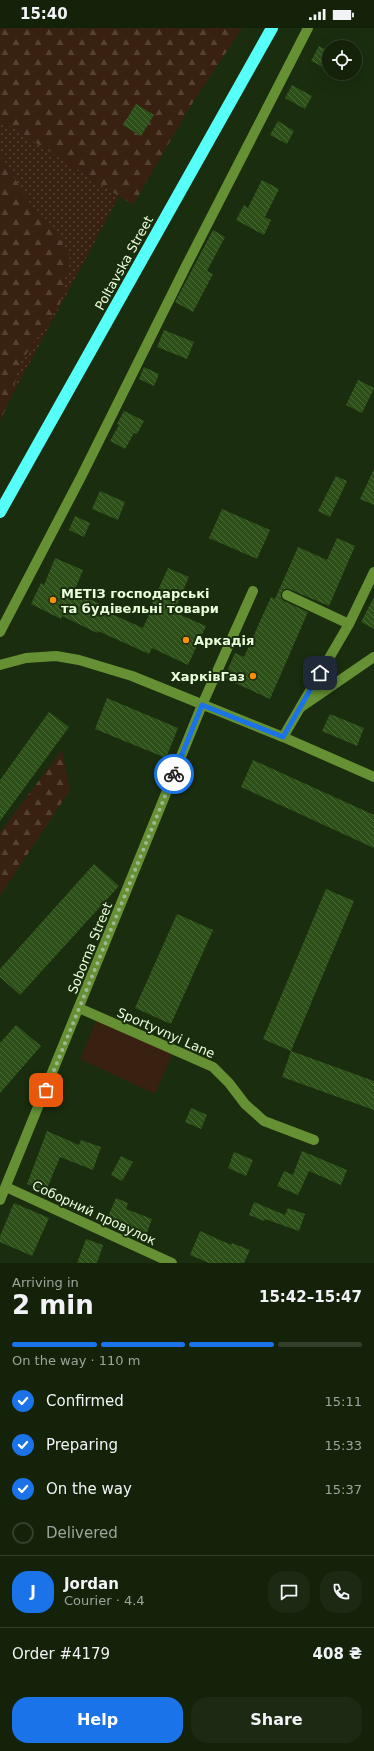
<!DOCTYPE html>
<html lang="en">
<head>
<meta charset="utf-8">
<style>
	:root { --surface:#14220a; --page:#1d2a13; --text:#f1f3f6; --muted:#9da49c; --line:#333f2b; --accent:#1a73e8 }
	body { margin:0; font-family:"DejaVu Sans",sans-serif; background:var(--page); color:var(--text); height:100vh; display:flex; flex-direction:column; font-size:15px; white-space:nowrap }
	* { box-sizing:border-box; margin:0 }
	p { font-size:13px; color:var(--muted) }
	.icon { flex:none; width:22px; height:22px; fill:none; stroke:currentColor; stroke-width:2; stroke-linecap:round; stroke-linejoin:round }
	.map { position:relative; height:1235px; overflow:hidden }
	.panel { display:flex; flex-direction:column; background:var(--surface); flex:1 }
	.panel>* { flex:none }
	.buttons { position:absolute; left:322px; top:12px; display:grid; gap:8px }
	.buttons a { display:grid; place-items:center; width:40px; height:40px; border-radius:50%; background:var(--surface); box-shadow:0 4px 16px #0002,0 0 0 1px var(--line); font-size:20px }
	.pin { position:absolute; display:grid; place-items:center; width:34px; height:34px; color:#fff; margin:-17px; border-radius:8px; box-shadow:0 2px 6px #0006 }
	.courier { position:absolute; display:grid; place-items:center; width:40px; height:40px; margin:-20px; border:3px solid #1a73e8; border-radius:50%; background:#fff; color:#222; box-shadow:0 1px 5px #0007 }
	.head em { font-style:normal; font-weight:700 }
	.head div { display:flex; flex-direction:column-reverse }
	.head { display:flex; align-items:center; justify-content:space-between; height:68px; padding:0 12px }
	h1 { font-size:26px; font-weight:700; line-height:30px }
	.bar { display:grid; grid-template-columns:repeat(4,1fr); gap:6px 4px; align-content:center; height:48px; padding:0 12px }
	.bar i { height:5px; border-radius:3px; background:var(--line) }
	.bar .on { background:var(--accent) }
	.bar p { grid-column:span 4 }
	.line { display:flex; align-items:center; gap:10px; padding:0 12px; border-top:1px solid var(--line) }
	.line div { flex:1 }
	.round { display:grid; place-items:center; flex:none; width:42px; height:42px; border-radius:16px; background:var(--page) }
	ol { padding:0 12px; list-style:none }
	li { display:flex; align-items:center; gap:12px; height:44px }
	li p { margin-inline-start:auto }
	li .icon { padding:4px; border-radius:50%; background:var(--accent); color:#fff; stroke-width:4 }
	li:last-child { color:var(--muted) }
	li i { width:22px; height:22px; border:2px solid var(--line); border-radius:50% }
	.button { display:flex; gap:8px; margin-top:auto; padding:8px 12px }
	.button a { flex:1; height:46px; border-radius:16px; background:var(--accent); color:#fff; font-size:16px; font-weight:700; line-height:46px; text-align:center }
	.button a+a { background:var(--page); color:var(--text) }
	.status { display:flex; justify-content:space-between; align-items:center; height:28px; padding:0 20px; background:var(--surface); direction:ltr }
	.status svg { height:11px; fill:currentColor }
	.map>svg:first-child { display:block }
	.grass { fill:url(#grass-dots) }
	.forest { fill:url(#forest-firs) }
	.green { fill:#382111 }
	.building { fill:url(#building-back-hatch) }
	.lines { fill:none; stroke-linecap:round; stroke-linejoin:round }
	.minor { stroke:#659134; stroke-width:10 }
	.highway { stroke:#56fff8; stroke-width:12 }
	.done { stroke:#a2b693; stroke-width:4; stroke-dasharray:0 7.2 }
	.route { stroke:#1a73e8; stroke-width:5 }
	.poi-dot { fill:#ff8c07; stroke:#1a2d0e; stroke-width:1.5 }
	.labels { text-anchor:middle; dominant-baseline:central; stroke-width:4; stroke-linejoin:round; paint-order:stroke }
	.street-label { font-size:13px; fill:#ebffdb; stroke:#1a2d0e }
	.poi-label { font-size:13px; font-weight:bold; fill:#ebffdb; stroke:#1a2d0e; text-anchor:start }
</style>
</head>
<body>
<div class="status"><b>15:40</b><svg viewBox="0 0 49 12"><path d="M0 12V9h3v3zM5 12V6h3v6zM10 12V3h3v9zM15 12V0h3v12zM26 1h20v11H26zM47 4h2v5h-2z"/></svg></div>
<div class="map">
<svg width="374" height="1235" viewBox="0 0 374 1235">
	<defs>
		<pattern id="grass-dots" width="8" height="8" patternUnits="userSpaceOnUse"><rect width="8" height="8" fill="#382111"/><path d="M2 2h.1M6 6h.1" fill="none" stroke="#554233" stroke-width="1.8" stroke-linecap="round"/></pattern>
		<pattern id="forest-firs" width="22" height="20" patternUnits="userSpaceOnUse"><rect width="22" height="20" fill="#382111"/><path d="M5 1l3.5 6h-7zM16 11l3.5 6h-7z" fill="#554233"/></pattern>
		<pattern id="building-back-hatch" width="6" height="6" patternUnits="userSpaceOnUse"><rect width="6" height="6" fill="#2c5018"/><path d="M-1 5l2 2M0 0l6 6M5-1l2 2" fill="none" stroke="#4b6a39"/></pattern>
	</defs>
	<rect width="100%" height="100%" fill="#1a2d0e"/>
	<!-- grass -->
	<path class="grass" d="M 0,0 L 180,55 L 0,390 Z"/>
	<!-- forest -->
	<g class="forest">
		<path d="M 0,0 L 242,0 L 188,82 L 133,177 L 0,92 Z"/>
		<path d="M 0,126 L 36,186 L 51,197 L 70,228 L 60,276 L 20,335 L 12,367 L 0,393 Z"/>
		<path d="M 62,722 L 70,762 L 0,868 L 0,804 Z"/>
	</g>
	<!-- green -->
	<path class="green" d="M 96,993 L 173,1025 L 155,1066 L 80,1031 Z"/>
	<!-- building -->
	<g class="building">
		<path d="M 319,18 L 329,23 L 329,42 L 311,33 Z"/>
		<path d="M 292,57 L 312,68 L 305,81 L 285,70 Z"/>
		<path d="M 136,76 L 154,87 L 141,108 L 123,97 Z"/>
		<path d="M 278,93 L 294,103 L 287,116 L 270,107 Z"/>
		<path d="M 262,152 L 279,161 L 265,189 L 271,192 L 264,207 L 236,192 L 244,177 L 248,180 Z"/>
		<path d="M 213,202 L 225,209 L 207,243 L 213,246 L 193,284 L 175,274 Z"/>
		<path d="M 164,302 L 194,314 L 187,331 L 157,319 Z"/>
		<path d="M 144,339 L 159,346 L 154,358 L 139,351 Z"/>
		<path d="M 358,352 L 374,360 L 362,385 L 346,377 Z"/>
		<path d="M 124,383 L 144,393 L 137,406 L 134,405 L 125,421 L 110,413 L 119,397 L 117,396 Z"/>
		<path d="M 374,441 L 374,477 L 360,471 Z"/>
		<path d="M 336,448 L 347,453 L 330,489 L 318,483 Z"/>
		<path d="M 100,463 L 125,474 L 118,492 L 92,481 Z"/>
		<path d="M 222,481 L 270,502 L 257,531 L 209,510 Z"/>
		<path d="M 75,488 L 90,495 L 84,509 L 69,502 Z"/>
		<path d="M 337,510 L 355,518 L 329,578 L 289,561 L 284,561 L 281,565 L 281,570 L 284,573 L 308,584 L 270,671 L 224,650 L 235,625 L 244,629 L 271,569 L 275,571 L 298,519 L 327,532 Z"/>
		<path d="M 55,530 L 83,542 L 74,564 L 109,580 L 107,584 L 143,600 L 154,576 L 152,575 L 168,540 L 189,549 L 174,584 L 206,598 L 188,637 L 152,620 L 149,626 L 98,603 L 97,605 L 62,588 L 61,591 L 31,576 L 41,555 L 44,557 Z"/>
		<path d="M 374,569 L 374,601 L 361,594 Z"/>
		<path d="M 107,670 L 178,700 L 166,730 L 95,701 Z"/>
		<path d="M 49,684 L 69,699 L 0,793 L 0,752 Z"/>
		<path d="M 330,686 L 364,700 L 357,718 L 322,703 Z"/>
		<path d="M 253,732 L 374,787 L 374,820 L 241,759 Z"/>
		<path d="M 94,836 L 119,858 L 20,967 L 0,949 L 0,941 Z"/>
		<path d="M 326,861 L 354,873 L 291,1023 L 263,1011 Z"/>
		<path d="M 177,886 L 213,902 L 171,996 L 135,980 Z"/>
		<path d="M 16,997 L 41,1018 L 0,1065 L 0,1015 Z"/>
		<path d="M 291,1023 L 374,1053 L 374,1082 L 282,1049 Z"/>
		<path d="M 191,1080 L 207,1087 L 201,1101 L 185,1094 Z"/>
		<path d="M 47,1103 L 79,1117 L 81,1112 L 101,1119 L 93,1142 L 60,1129 L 46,1163 L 27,1156 Z"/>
		<path d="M 302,1123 L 347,1142 L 341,1157 L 309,1143 L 298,1167 L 277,1158 L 284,1143 L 293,1147 Z"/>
		<path d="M 234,1124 L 253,1132 L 246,1148 L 228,1140 Z"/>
		<path d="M 121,1128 L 133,1134 L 122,1153 L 111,1147 Z"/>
		<path d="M 116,1170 L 128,1175 L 126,1181 L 152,1191 L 145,1210 L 106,1193 Z"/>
		<path d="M 254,1174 L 285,1187 L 288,1180 L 305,1186 L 299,1203 L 265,1191 L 264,1193 L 249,1187 Z"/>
		<path d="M 14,1175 L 49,1190 L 32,1228 L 0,1214 L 0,1208 Z"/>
		<path d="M 200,1203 L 231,1217 L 232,1215 L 250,1222 L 244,1235 L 209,1235 L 190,1227 Z"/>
		<path d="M 86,1211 L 103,1217 L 97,1235 L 77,1235 Z"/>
	</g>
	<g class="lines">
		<!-- minor -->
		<g class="minor">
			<path d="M 287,567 L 349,596"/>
			<path d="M 0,604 L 81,449 L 185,240 L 308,0"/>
			<path d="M 0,637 L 26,630 L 56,628 L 79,632 L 132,648 L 283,709 L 374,749"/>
			<path d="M 301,679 L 374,629"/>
			<path d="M 283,709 L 349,596 L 374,544"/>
			<path d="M 79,980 L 213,1039 L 229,1055 L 245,1076 L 264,1093 L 314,1112"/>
			<path d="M 6,1159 L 172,1235"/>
			<path d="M 0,1172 L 202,677 L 253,563"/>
		</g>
		<!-- highway -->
		<path class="highway" d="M 0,484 L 272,0"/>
	</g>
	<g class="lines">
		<!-- done -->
		<path class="done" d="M 46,1062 L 174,746"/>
		<!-- route -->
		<path class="route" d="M 174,746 L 202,677 L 283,709 L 320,645"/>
	</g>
	<!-- markers -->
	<g class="poi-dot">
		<circle cx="53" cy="572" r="4"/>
		<circle cx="186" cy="612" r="4"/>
		<circle cx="253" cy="648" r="4"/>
	</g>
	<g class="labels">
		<!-- street labels -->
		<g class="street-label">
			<text transform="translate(124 235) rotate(-61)">Poltavska Street</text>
			<text transform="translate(90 920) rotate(-68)">Soborna Street</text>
			<text transform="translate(166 1005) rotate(24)">Sportyvnyi Lane</text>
			<text transform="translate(94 1185) rotate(25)">Соборний провулок</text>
		</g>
		<!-- poi labels -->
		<g class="poi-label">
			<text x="61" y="565">МЕТІЗ господарські<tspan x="61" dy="15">та будівельні товари</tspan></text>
			<text x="194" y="612">Аркадія</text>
			<text x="245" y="648" text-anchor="end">ХарківГаз</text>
		</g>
	</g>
</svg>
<div class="buttons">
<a><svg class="icon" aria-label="locate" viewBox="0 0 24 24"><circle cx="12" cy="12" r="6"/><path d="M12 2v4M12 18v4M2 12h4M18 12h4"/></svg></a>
</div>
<div class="pin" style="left:46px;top:1062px;background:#ea580c"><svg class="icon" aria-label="bag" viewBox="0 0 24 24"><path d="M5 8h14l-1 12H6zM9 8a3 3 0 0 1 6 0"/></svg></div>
<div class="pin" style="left:320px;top:645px;background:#1f2937"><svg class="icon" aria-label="home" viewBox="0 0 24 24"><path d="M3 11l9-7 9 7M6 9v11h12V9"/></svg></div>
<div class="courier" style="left:174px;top:746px"><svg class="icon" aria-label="bike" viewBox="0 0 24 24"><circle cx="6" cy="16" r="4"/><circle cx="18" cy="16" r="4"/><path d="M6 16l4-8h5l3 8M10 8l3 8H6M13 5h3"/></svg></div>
</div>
<section class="panel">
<div class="head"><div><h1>2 min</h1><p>Arriving in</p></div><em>15:42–15:47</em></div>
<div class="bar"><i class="on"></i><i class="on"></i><i class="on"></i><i></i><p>On the way · 110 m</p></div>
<ol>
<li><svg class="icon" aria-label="check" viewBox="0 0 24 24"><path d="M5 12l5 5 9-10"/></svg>Confirmed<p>15:11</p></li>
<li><svg class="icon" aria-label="check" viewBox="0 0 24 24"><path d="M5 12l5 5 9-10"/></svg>Preparing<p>15:33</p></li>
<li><svg class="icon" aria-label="check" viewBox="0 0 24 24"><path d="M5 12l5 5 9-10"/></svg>On the way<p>15:37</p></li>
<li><i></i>Delivered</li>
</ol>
<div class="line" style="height:72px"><b class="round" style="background:var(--accent);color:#fff">J</b><div><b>Jordan</b><p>Courier · 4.4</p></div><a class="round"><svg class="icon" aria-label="chat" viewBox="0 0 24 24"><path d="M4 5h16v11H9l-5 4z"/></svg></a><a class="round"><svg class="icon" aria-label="phone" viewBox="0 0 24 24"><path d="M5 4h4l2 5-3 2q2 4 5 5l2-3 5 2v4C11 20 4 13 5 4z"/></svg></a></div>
<div class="line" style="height:52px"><div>Order #4179</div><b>408 ₴</b></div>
<div class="button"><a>Help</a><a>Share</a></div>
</section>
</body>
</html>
